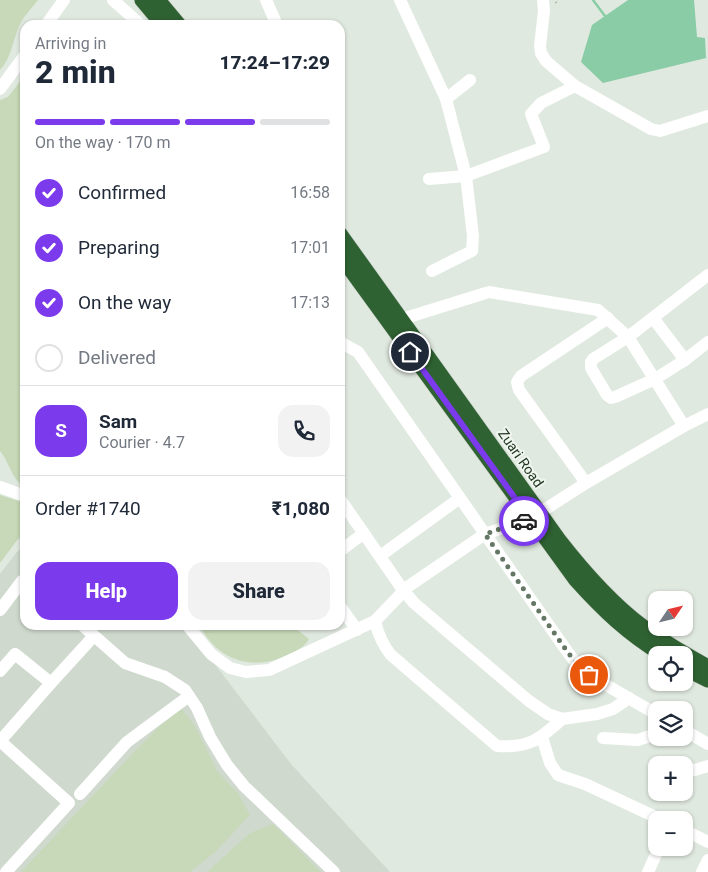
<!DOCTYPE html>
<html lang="en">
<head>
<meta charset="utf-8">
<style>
	:root { --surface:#fff; --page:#f2f2f3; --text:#1f2937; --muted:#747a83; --line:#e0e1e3; --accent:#7c3aed }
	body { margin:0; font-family:Roboto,sans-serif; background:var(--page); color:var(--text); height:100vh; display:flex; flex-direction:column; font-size:19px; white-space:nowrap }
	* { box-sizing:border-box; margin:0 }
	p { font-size:16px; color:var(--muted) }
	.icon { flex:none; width:28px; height:28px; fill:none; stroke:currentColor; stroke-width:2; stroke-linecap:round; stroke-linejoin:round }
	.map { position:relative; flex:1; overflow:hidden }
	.panel { position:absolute; left:20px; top:20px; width:325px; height:610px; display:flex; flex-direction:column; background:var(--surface); border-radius:15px; box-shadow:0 1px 4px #0004 }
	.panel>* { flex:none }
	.needle { width:32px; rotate:55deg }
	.buttons { position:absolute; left:648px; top:591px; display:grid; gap:10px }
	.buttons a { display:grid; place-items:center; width:45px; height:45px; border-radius:10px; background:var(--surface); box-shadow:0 1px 4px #0004; font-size:25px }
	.pin { position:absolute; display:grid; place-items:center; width:42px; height:42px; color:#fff; margin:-21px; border:2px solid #fff; border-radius:50%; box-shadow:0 1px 5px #0007 }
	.courier { position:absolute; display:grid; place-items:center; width:50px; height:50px; margin:-25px; border:4px solid #7c3aed; border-radius:50%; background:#fff; color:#222; box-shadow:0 1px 6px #0007 }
	.head em { font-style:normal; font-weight:800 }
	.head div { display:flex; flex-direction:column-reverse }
	.head { display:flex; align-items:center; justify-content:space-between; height:85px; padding:0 15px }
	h1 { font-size:32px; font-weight:800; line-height:38px }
	.bar { display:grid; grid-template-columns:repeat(4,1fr); gap:8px 5px; align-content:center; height:60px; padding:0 15px }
	.bar i { height:6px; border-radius:4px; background:var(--line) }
	.bar .selected { background:var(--accent) }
	.bar p { grid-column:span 4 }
	.line { display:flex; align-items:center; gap:12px; padding:0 15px; border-top:1px solid var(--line) }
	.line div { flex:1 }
	.round { display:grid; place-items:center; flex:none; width:52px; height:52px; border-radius:15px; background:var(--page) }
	ol { padding:0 15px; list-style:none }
	li { display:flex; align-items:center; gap:15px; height:55px }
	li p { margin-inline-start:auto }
	li .icon { padding:5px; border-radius:50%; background:var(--accent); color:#fff; stroke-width:4 }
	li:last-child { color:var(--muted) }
	li i { width:28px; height:28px; border:2px solid var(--line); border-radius:50% }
	.action { display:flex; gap:10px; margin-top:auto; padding:10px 15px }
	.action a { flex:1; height:58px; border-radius:15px; background:var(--accent); color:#fff; font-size:20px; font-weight:800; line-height:58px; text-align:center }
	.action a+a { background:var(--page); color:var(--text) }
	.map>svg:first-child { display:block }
	.built { fill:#cfd9cd }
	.green { fill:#c7d9b8 }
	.water { fill:#89cca6 }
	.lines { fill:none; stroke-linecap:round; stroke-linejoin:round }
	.stream { stroke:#89cca6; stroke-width:2.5 }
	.highway-casing { stroke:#c1c7c1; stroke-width:16 }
	.path { stroke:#82ab81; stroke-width:1; stroke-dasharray:2.5 4; stroke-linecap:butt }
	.minor { stroke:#fff; stroke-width:12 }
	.highway { stroke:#2f6232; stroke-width:15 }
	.done { stroke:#647664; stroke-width:5; stroke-dasharray:0 9 }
	.route { stroke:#7c3aed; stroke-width:6 }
	.labels { text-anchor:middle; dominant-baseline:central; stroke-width:4; stroke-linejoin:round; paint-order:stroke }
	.street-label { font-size:14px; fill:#213821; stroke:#f0f6ef }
</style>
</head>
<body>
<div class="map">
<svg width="708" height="872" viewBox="0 0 708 872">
	<rect width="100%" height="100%" fill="#e0e9df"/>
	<!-- built -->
	<path class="built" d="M 25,545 L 25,625 L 185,625 L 291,764 L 390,872 L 0,872 L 0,574 L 16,553 Z"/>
	<!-- green -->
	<g class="green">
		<path d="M 0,0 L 38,0 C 32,8 23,17 19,26 C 13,41 11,58 0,70 Z"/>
		<path d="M 25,75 L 25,487 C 11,479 10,463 0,451 L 0,100 L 8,97 Z"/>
		<path d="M 0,495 L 25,503 L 25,536 L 18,539 L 0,563 Z"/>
		<path d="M 199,625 L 291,625 L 309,639 C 305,647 296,651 288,655 C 251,672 218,660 199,625 Z"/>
		<path d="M 182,709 L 196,728 L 217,771 L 239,795 L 250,815 L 215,852 L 190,872 L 21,872 L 134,752 L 161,725 Z"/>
		<path d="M 273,824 L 321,872 L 207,872 L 250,833 Z"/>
	</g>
	<!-- water -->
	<path class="water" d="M 628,0 L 694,0 L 697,37 L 705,38 L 706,58 L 603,83 L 581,62 L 592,25 Z"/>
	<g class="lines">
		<!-- stream -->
		<path class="stream" d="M 593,0 L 605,16"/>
		<!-- highway casing -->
		<g class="highway-casing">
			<g id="highway">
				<path d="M 142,0 L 163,25"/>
				<path d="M 158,0 L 179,25"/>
				<path d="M 340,234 L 559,540 C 584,572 610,602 642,626 C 663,642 685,654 708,667"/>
				<path d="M 340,255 L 576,580 C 603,610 628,634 663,655"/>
				<path d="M 684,668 L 708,680"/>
			</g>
		</g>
		<!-- path -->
		<path class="path" d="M 555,3 L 560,0"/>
		<!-- minor -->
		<g class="minor">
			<path d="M 113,0 L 141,25"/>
			<path d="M 266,0 L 277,25"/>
			<path d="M 400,0 L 446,99"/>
			<path d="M 543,0 L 544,11 L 540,46 L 541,53 L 546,61 L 575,86 L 651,129 L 660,131 L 708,116"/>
			<path d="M 46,25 L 64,0"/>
			<path d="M 470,80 L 446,99 L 466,176 L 544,147 L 531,114 L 541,103 L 575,86"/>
			<path d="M 0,89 L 25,55"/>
			<path d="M 429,179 L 466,176 L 473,236 L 472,251 L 432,271"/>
			<path d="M 708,275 L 628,337 L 593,359 L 591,362 L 591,368 L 607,395 L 611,398 L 615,397 L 655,379 L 685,360 L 708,342"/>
			<path d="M 653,318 L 685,360"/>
			<path d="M 402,319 L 489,292 L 598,310 L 628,337 L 684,426"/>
			<path d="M 340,342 L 358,352 L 564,647 L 578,666 L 589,675 L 656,714"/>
			<path d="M 586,483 L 519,390 L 517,382 L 521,376 L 608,318"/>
			<path d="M 0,487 L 25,496"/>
			<path d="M 340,499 L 403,590 L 414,603 L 529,701 L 548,714 L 562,719 L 597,714 L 613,709 L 629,698"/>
			<path d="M 340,551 L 364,533"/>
			<path d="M 380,556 L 460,498"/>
			<path d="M 340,606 L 357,630"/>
			<path d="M 0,610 L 22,581 L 25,580"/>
			<path d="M 375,621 C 378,634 382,644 391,655 L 497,746 C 529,748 539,740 562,719"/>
			<path d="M 82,625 L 125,663 L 165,677 L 185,690 L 197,708 L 210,737 L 227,765 L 244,786 L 334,872"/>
			<path d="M 187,625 L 211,654 L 230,668 L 246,672 L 269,670 L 375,621 L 399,596 L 403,590 L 485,534 L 530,519 L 586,483 L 684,426 L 708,414"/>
			<path d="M 0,671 L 15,654 L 51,683 L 0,741"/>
			<path d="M 51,683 L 93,637"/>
			<path d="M 684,730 L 708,744"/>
			<path d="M 542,737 L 550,763 L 558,775 L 585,784 L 662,820"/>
			<path d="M 603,738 L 638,740 L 656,734"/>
			<path d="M 0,741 L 69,803 L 6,872"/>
			<path d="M 684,769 L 695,770 L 708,766"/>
			<path d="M 80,794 L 127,742 L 189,696"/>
			<path d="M 684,830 L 708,842"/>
			<path d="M 648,872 L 659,848"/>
			<path d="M 702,872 L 708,860"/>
		</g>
		<!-- highway -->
		<use href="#highway" class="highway"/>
	</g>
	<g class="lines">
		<!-- done -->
		<path class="done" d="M 524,521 L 485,534 L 564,647 L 578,666 L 589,675"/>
		<!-- route -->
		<path class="route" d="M 410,352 L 530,519 L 524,521"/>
	</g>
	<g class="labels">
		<!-- street labels -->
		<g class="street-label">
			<text transform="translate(521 458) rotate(55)">Zuari Road</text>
		</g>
	</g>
</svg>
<div class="buttons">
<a><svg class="needle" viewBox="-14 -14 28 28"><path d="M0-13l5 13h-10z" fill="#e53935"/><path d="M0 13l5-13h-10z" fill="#747a83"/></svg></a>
<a><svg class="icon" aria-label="locate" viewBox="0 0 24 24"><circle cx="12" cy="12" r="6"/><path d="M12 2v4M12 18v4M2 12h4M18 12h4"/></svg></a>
<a><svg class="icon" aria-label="layers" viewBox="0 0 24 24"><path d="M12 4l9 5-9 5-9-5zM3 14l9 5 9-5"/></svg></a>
<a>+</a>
<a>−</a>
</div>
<div class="pin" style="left:589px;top:675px;background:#ea580c"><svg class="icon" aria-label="bag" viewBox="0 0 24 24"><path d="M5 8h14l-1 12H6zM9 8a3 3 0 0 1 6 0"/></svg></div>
<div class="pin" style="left:410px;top:352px;background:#1f2937"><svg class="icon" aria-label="home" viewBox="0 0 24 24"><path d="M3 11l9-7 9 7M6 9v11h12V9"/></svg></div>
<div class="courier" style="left:524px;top:521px"><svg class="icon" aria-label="car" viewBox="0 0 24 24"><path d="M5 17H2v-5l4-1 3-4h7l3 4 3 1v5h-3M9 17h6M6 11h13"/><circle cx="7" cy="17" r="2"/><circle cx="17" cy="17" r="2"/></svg></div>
<section class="panel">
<div class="head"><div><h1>2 min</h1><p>Arriving in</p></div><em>17:24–17:29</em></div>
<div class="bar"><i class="selected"></i><i class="selected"></i><i class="selected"></i><i></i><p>On the way · 170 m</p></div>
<ol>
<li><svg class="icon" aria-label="check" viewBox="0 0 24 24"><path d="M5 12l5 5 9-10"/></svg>Confirmed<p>16:58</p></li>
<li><svg class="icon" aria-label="check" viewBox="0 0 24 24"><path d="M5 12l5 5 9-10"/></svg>Preparing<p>17:01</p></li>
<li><svg class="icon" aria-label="check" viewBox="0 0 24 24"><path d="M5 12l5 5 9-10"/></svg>On the way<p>17:13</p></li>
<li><i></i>Delivered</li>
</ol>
<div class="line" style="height:90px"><b class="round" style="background:var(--accent);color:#fff">S</b><div><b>Sam</b><p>Courier · 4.7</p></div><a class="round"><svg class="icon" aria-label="phone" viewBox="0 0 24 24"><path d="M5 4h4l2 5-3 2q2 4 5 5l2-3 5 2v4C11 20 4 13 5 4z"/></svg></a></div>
<div class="line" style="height:65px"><div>Order #1740</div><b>₹1,080</b></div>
<div class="action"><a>Help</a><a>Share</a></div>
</section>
</div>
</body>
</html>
